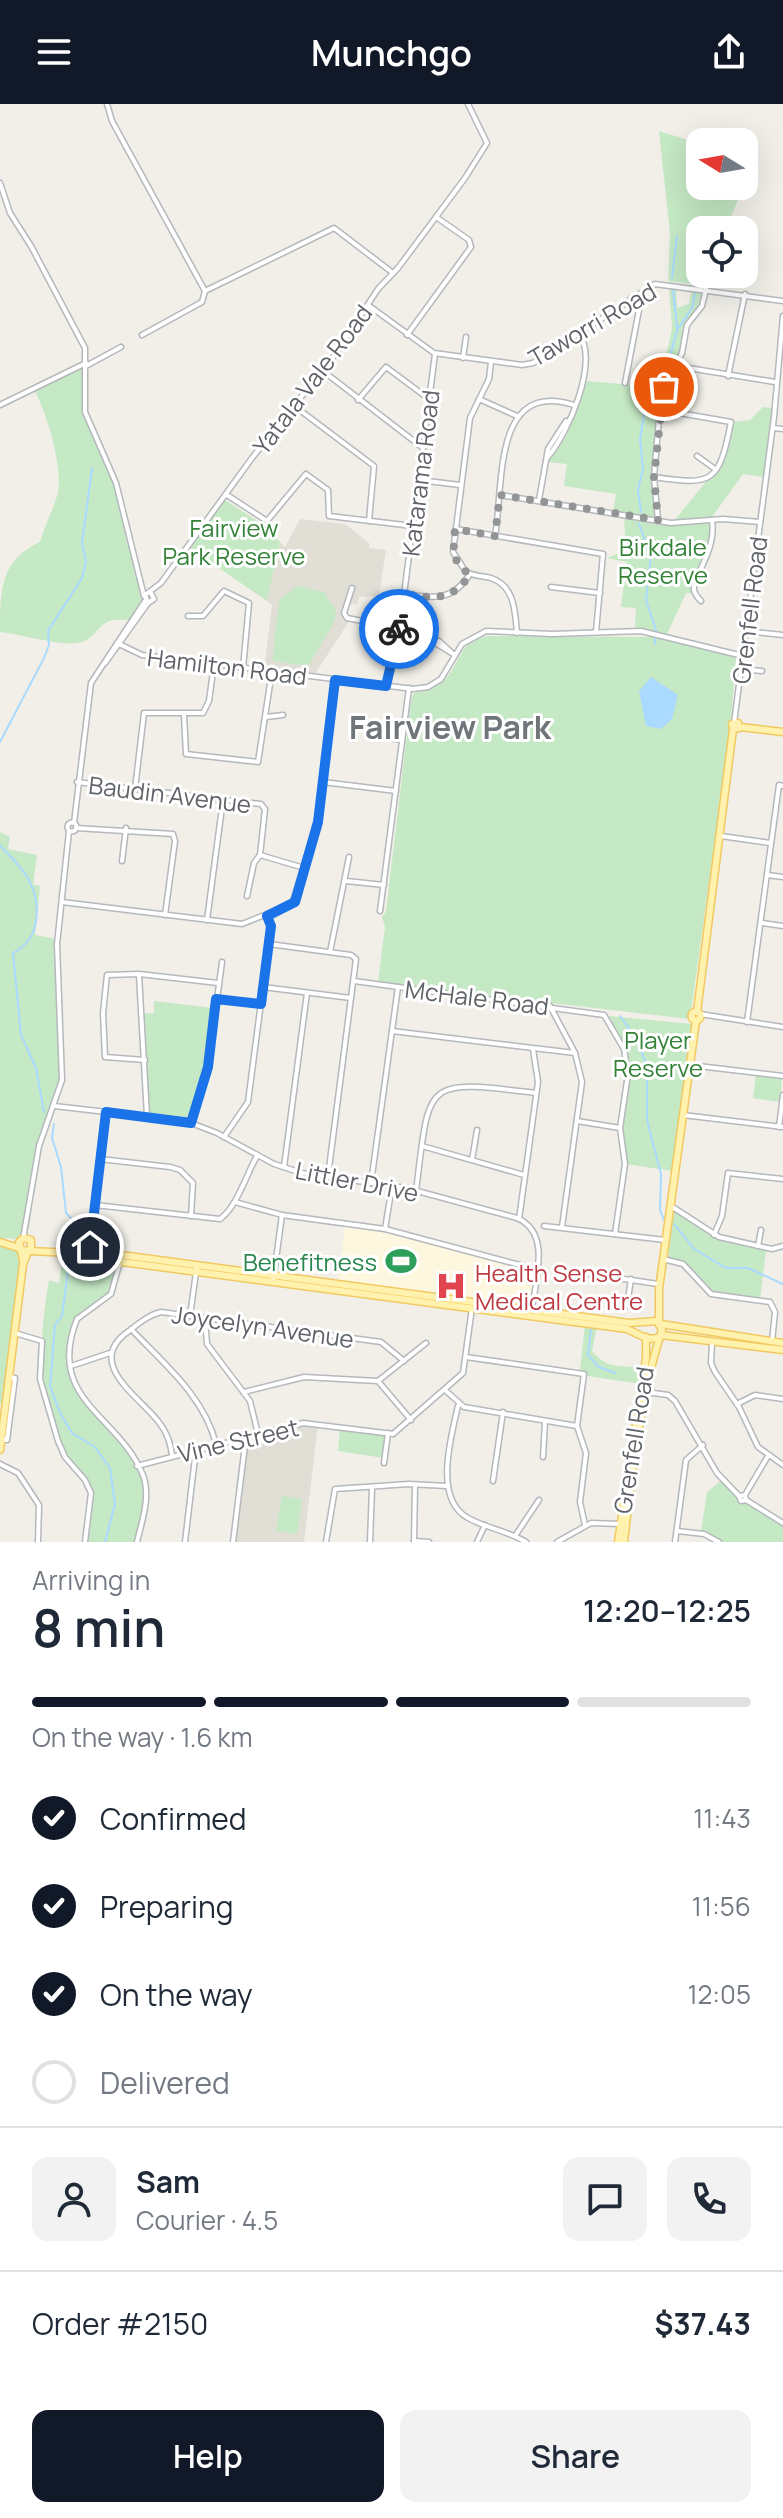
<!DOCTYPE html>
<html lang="en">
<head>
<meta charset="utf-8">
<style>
	:root { --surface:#fff; --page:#f2f2f3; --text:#1f2937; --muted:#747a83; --line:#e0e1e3; --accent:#111827 }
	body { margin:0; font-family:Manrope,sans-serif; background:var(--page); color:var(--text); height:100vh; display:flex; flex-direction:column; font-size:30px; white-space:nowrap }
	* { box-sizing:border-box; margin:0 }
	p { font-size:26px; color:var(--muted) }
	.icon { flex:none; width:44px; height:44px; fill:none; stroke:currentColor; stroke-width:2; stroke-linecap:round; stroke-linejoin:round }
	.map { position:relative; height:1438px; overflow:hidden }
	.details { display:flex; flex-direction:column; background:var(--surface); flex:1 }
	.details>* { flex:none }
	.needle { width:52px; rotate:281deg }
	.buttons { position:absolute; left:686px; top:24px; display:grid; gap:16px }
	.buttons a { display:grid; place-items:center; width:72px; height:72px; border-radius:16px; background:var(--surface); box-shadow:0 8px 32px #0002; font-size:40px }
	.pin { position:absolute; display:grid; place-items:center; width:68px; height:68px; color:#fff; margin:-34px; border:4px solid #fff; border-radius:50%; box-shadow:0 2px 8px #0007 }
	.courier { position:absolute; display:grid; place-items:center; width:80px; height:80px; margin:-40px; border:6px solid #1a73e8; border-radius:50%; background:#fff; color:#222; box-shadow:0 2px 10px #0007 }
	.headline em { font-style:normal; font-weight:600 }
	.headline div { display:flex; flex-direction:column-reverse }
	.headline { display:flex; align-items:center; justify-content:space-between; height:136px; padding:0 32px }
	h1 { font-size:52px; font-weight:600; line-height:60px }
	.bar { display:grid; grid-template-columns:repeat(4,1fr); gap:12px 8px; align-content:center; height:96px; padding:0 32px }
	.bar i { height:10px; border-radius:6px; background:var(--line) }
	.bar .active { background:var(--accent) }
	.bar p { grid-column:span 4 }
	.line { display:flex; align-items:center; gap:20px; padding:0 32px; border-top:2px solid var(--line) }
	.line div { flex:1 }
	.round { display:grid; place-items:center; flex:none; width:84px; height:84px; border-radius:16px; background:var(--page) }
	ol { padding:0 32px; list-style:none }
	li { display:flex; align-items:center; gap:24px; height:88px }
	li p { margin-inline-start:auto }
	li .icon { padding:8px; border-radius:50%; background:var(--accent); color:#fff; stroke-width:4 }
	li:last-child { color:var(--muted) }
	li i { width:44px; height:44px; border:4px solid var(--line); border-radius:50% }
	.cta { display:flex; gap:16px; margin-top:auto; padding:16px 32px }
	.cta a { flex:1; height:92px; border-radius:16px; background:var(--accent); color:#fff; font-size:32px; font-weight:600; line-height:92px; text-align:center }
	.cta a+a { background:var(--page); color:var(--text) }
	header { display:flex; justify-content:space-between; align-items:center; height:104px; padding:0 32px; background:var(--accent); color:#fff; font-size:36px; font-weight:600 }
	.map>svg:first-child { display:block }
	.commercial { fill:#fef7e0 }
	.education { fill:#e1ded6 }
	.green { fill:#c5e8c5 }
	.water { fill:#aadaff }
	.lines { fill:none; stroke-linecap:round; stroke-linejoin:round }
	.stream { stroke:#aadaff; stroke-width:2 }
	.minor-casing { stroke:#b5b8bc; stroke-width:7 }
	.major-casing { stroke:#f2c960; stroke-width:9 }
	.minor { stroke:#fff; stroke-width:4 }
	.major { stroke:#fff2af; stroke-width:6 }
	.done { stroke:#929495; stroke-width:8; stroke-dasharray:0 14.4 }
	.route { stroke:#1a73e8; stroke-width:10 }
	.labels { text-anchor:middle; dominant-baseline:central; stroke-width:6; stroke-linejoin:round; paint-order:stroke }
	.street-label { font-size:24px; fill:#5f6368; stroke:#fff }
	.park-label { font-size:24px; fill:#348238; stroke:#fff }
	.leisure-label { font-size:24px; fill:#27864d; stroke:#fff; text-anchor:end }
	.health-label { font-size:24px; fill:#be3a42; stroke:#fff; text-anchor:start }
	.district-label { font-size:32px; font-weight:bold; fill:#70757a; stroke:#fff }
</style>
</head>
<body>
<header><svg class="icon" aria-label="menu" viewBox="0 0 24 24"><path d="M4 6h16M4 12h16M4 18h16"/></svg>Munchgo<svg class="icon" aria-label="share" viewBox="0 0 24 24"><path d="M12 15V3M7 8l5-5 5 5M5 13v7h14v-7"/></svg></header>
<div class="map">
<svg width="783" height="1438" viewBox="0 0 783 1438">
	<rect width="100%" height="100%" fill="#f1efe8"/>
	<!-- commercial -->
	<path class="commercial" d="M 345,1120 L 380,1125 L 531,1165 L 534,1168 L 531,1200 L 526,1203 L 338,1178 Z"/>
	<!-- education -->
	<g class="education">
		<path d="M 300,415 L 345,420 L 369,439 L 369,444 L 386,446 L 379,492 L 359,493 L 357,501 L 347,499 L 344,509 L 350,516 L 313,573 L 264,566 L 272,501 L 267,497 L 280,438 L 285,443 Z"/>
		<path d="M 303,1319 L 318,1320 L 304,1438 L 233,1438 L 246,1333 Z"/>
	</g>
	<!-- green -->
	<g class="green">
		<path d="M 659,27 L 700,40 L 700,82 L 744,82 L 725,126 L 700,126 L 700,170 L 708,170 L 707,182 L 668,177 L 670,129 Z"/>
		<path d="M 669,181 L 676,182 L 677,204 L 689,200 L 692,184 L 702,190 L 697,206 L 685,221 L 680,248 L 659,291 L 652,373 L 657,408 L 653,413 L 613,408 L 616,390 L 564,382 L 567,360 L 548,358 L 567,325 L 585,277 L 645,282 L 663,267 L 672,224 Z"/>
		<path d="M 86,262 L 84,302 L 121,397 L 145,491 L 133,517 C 92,510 103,535 77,539 C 59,542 21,530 0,528 C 0,488 0,456 40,438 C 45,421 52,408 57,392 C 65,368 46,305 33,284 L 67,266 Z"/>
		<path d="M 763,303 L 772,304 L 764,373 L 743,370 L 712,413 L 675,416 L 721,359 L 734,318 L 750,316 Z"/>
		<path d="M 225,396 L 262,420 L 280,438 L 267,497 L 190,444 Z"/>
		<path d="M 624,413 L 671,421 L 704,418 L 710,421 C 713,450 691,467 692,489 L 686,489 L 667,530 L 635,525 L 636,504 L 621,503 L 627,458 L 607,454 L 626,446 Z"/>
		<path d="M 297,482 L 324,488 L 336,506 L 335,517 L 308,562 L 273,557 C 272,554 278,500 280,495 Z"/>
		<path d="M 487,532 L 656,533 L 736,554 L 730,627 L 690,915 L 378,879 L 385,823 L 382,813 L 386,808 L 411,596 L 414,589 C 452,583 450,565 469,537 Z"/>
		<path d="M 0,728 L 10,733 L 8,745 L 37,751 L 33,781 L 40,782 L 35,831 L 57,835 L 61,982 L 39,1042 L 29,1124 L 22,1135 L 0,1134 Z"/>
		<path d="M 154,897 L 212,904 L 205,962 L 189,1017 L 149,1010 L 143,910 L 154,909 Z"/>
		<path d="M 609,912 L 692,920 L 672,1067 L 626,1060 L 622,1024 L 630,962 L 626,944 Z"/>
		<path d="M 756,971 L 782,975 L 780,998 L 753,994 Z"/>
		<path d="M 674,1105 L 718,1135 L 766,1146 L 760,1196 C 745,1194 720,1196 708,1186 C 690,1173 693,1161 668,1153 Z"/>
		<path d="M 0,1138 L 19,1144 L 22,1153 L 6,1299 L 0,1299 Z"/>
		<path d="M 63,1152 L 120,1158 C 117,1169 117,1183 108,1192 C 101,1200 90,1202 82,1208 C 68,1221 67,1256 71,1273 C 73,1286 85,1300 94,1309 C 141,1362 154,1365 137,1438 L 85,1438 C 87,1425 93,1409 91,1396 C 90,1379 78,1373 70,1360 C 63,1351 59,1337 55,1326 C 37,1275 40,1229 49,1176 L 59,1179 Z"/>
		<path d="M 585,1220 L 597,1221 L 592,1247 C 607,1266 622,1261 643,1264 L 641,1280 L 588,1272 L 580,1266 Z"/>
		<path d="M 340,1325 L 384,1331 L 384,1354 L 338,1347 Z"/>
		<path d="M 721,1377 C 739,1397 760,1407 783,1422 L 783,1438 L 722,1438 L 701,1428 L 707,1388 Z"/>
		<path d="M 282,1392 L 302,1395 L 297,1430 L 276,1427 Z"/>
	</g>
	<!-- water -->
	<path class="water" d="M 651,573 L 678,591 L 672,615 L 661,625 L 646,622 L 639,587 Z"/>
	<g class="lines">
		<!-- stream -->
		<g class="stream">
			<path d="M 672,174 L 677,132"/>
			<path d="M 696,176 L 700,160"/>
			<path d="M 673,185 L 677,224"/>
			<path d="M 641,408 L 638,386 L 643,365 L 640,335 L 645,304 L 666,267 L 677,226 L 692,204 L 695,190"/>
			<path d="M 639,420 L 651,452 L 646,496 L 656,526"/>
			<path d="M 655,540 L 655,535"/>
			<path d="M 0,638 L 44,554 L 49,541 L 48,527 L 82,474 L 86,458 L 82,439 L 92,364"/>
			<path d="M 0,741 C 8,751 19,760 26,771 C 42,797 42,835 13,849 L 21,931 L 36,964 L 44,1008"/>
			<path d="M 620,912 L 636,934 L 647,962 L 647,1016 L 661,1070 L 660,1106 L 664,1116"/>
			<path d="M 54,1020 L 52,1034 L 61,1063 L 66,1109 L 78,1121 L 80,1136 L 69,1159 L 62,1212 L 55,1221 L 50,1282 L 60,1309 L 72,1329 L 95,1343 L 110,1364 L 115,1400 L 105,1438"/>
			<path d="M 674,1120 L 694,1145 L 726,1164 L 748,1164 L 783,1180"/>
			<path d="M 591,1224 L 588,1251 L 599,1263 L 615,1269"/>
		</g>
		<!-- minor casing -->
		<g class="minor-casing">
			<g id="minor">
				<path d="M 107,0 L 112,17 L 205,187 L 334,124 L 393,169"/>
				<path d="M 0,79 L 10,109 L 31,142 L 85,244 L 85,308 L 116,379 L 144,492"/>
				<path d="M 368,201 L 434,249 L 522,261 L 533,259 L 655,180 L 783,197"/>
				<path d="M 142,231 L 202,198 L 205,187"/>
				<path d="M 407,231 L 471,143 L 469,136 L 436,113"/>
				<path d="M 463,254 L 466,233"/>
				<path d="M 491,258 L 489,275 L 470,314 L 453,448 L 466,468 C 474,472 482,472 491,474 C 515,482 515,508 517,529"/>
				<path d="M 86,262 L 121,243"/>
				<path d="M 676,262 L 775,278"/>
				<path d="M 323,267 L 423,344"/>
				<path d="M 728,272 L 745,190"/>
				<path d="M 625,279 L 639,206 L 631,194"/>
				<path d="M 479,295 L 517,312"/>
				<path d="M 358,296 L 386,263 L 429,295"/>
				<path d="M 0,301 L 86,259"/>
				<path d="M 293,301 L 374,362 L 369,417"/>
				<path d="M 773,324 L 783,325"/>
				<path d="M 697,352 L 715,365"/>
				<path d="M 547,354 C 569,328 599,259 579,229"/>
				<path d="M 654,373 C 713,382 719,379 731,318 L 662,306"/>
				<path d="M 419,376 L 460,381"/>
				<path d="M 227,391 L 267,417 L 306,370 L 328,386 L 329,412 L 413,422"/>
				<path d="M 500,391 L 671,419 L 723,415 L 760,418"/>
				<path d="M 539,396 L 548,345 L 566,317"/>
				<path d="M 658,416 L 654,373 L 661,291 L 682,249 L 687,221 L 702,202 L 706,185"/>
				<path d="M 456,425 L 603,450 L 596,528"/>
				<path d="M 495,432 C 504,381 492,275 574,301"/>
				<path d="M 551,483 L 600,489"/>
				<path d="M 352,484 L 344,509 L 347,514 L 399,524"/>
				<path d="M 151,489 L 154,495 L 148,499 L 145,491 L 161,479 L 252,354 L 334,252 L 378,185 L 398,164 L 465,74 L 487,39 L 468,0"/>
				<path d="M 404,490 C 434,494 452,498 470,470"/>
				<path d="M 701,497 C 698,494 695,491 694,486 C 692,473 717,447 712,416"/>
				<path d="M 188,512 L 203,512 L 224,487 L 249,499 L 243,564"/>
				<path d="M 746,527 L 783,531"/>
				<path d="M 117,539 L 142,551 L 413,585 L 428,583 L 441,575 L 462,540 L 486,527 L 552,530 L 641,527 L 743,552"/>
				<path d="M 451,548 L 439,537 L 437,540 L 455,551"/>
				<path d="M 105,559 L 148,499"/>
				<path d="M 741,565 L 762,567"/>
				<path d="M 386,582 L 401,514 L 435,250"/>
				<path d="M 184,611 L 186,650 L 258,658 L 272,567"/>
				<path d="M 266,613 L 283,611"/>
				<path d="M 734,619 L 774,313 L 783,212"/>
				<path d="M 370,631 L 402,636"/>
				<path d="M 77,678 L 261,700 L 265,705 L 260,751 L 304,764"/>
				<path d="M 323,678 L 396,687"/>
				<path d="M 135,685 L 144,609 L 203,609 L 209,597 L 214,560"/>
				<circle cx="72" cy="723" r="4.5"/>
				<path d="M 74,719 L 91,579 L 145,497"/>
				<path d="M 76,724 L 173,730 L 175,737 L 165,811"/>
				<path d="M 721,732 L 770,739"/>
				<path d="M 122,757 L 126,724"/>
				<path d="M 767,771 L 783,773"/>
				<path d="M 346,777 L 384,781"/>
				<path d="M 247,792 L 254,759 L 260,751"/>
				<path d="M 62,798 L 242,820 L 292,800 L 318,718 L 335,576"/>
				<path d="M 380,807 L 409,584"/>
				<path d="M 207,816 L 223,696"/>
				<path d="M 762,819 L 783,822"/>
				<path d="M 269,840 L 351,851 L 356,855 L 328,1072"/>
				<path d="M 330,848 L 349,753"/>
				<path d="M 139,871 L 147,1012"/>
				<path d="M 354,877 L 604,911 L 624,945 L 628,970 L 620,1024 L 625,1060 L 615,1130"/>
				<path d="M 263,883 L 351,894"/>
				<path d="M 216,895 L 261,900"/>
				<path d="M 550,902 L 575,949 L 582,978 L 562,1123"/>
				<path d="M 700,910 L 783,923"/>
				<path d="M 747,918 L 779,681 L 783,682"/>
				<path d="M 392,927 L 575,949"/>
				<path d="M 145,956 L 105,953 L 103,909 L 107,871 L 139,870 L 218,879"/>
				<path d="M 690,961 L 783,972"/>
				<path d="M 54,1002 L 186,1017 L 217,1029 L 274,1060 L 302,1069 L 406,1084 L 517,1114 C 552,1129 535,1176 532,1206"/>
				<path d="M 683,1011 L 783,1023"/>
				<path d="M 577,1017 L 620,1024"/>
				<path d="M 191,1019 L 208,963 L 222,858"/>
				<path d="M 779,1023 L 783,991"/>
				<path d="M 224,1033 L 248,998 L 271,822 L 268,813"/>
				<path d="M 422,1042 L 524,1071"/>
				<path d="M 100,1055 L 170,1063 L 180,1066 L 193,1079 L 191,1112"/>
				<path d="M 472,1056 L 477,1026"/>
				<path d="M 284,1063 L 307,889"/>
				<path d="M 371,1079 L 398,883"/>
				<path d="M 416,1087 C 430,976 422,975 536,989"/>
				<path d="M 235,1098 L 282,1111 L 385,1125 L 535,1165"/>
				<path d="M 95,1101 L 220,1115 C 237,1103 246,1071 257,1052"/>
				<path d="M 671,1102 L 719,1133 L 772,1145 L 783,1142"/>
				<path d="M 519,1115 L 538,978 L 533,945"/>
				<path d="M 544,1122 L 665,1136"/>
				<path d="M 385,1125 L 392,1082"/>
				<path d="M 714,1131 L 722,1112 L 728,1069 L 783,1075"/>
				<path d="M 23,1135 L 39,1042 L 62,976 L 57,840 L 69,727"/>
				<path d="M 758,1142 L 761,1126"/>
				<path d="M 90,1151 L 106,1009"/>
				<path d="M 663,1155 L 683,1160 L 711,1190 L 770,1198 L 775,1208 L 772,1238"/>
				<path d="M 120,1158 L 111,1190 L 77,1215 C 45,1296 119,1311 143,1371 C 151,1392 142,1417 137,1438"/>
				<path d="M 563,1166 L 658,1180"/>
				<path d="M 273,1178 L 282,1111"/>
				<path d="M 627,1202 L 631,1175"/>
				<path d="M 190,1212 L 197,1161"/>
				<path d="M 205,1215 L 207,1240 L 250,1297 L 258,1330"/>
				<path d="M 131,1225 C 164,1260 204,1292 216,1340"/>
				<path d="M 15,1229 L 42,1237 L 40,1275 L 58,1337 L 65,1353 L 85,1376 L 91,1389 L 85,1438"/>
				<path d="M 712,1237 L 711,1259 L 715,1268 L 739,1303 L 758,1343 L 783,1361"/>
				<path d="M 466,1253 L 584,1270 L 577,1322 L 586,1349 L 580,1398 L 585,1421"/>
				<path d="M 71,1262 L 110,1249"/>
				<path d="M 378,1277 L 411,1316"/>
				<path d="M 445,1286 L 464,1303 L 577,1322"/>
				<path d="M 244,1288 L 304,1273 L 378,1277 L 426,1239"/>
				<path d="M 646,1288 L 668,1291 L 675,1297 L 717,1369 L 739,1392"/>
				<path d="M 737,1300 L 755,1291 L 783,1295"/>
				<path d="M 458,1302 C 451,1333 433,1395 468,1414 C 486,1424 508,1427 526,1438"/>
				<path d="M 1,1335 L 7,1336 L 15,1274 L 9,1273"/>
				<path d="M 172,1351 C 170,1338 167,1328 158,1317 C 137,1291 84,1258 129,1227 C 139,1219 149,1211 161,1208 L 381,1238 L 404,1257"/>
				<path d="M 543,1353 L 545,1318"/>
				<path d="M 384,1359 L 388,1329"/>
				<path d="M 0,1360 L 18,1369 L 39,1401 L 38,1438"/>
				<path d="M 137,1362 L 303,1319 L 393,1330 L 463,1269 L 472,1204"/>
				<path d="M 493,1377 L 503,1308"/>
				<path d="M 745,1391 L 746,1396 L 741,1397 L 739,1392 L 745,1391 L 768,1352"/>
				<path d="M 746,1396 L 783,1419"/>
				<path d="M 677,1427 L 704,1430 L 719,1438"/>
				<path d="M 515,1432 L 539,1396"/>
				<path d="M 414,1437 L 429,1438"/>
				<path d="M 185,1438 L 196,1345"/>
				<path d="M 233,1438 L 246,1333"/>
				<path d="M 326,1438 L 335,1385 L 409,1380 L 447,1382"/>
				<path d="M 370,1438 L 372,1385"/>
				<path d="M 414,1438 L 415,1381"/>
				<path d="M 477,1438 L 485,1421"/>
				<path d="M 557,1438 L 591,1419 L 620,1420"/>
				<path d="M 675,1438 L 686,1356 L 703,1341"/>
			</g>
		</g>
		<!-- major casing -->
		<g class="major-casing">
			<g id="major">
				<path d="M 738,619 L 739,624 L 734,625 L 732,620 Z"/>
				<path d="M 740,623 L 783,628"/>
				<circle cx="696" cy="912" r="4.5"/>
				<path d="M 697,908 L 733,625"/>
				<path d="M 0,1138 L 19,1144"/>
				<path d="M 21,1146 L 31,1147 L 31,1136 L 24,1134 L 19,1138 L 23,1156"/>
				<path d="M 31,1147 L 129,1152 L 629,1219 L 657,1217 L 662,1226 C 640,1293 632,1367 624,1438"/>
				<path d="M 92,1154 L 627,1225 L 648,1235 L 657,1234"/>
				<path d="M 659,1218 L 659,1185 L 696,917"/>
				<path d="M 661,1220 L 783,1239"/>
				<path d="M 661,1231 L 783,1246"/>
				<path d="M 0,1346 L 23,1160 L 28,1148"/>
				<path d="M 618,1438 L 646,1254 L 646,1233"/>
			</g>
		</g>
		<!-- minor -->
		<use href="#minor" class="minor"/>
		<!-- major -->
		<use href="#major" class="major"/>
	</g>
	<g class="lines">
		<!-- done -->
		<path class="done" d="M 399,525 L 404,490 C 434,494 452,498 470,470 C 451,459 453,445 455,425 L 495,432 L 500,391 L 658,416 L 654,373 L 664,283"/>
		<!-- route -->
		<path class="route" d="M 90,1143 L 106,1008 L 191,1019 L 208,963 L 216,895 L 261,900 L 271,822 L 267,812 L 295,798 L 318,718 L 335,576 L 386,582 L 399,525"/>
	</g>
	<!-- icons -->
	<defs>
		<g id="stadium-bare" transform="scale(2.4)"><path d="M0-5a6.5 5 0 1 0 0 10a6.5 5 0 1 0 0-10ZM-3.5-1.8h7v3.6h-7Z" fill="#2e9e5b" stroke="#fff" stroke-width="2.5" paint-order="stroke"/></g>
		<g id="hospital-bare" transform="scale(2.4)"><path d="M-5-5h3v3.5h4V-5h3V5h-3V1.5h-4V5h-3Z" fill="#e0444e" stroke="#fff" stroke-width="2.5" paint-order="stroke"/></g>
	</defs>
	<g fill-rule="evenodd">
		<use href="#stadium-bare" x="401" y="1157"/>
		<use href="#hospital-bare" x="451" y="1182"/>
	</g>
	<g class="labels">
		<!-- street labels -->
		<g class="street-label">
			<text transform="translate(592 220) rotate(-30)">Taworri Road</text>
			<text transform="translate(312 275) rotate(-53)">Yatala Vale Road</text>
			<text transform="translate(420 369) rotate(-83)">Katarama Road</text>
			<text transform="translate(749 506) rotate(-83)">Grenfell Road</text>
			<text transform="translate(227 562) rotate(7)">Hamilton Road</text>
			<text transform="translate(170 690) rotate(7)">Baudin Avenue</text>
			<text transform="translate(477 893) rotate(7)">McHale Road</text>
			<text transform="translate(357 1077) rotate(11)">Littler Drive</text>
			<text transform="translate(263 1222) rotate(8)">Joycelyn Avenue</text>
			<text transform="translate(238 1336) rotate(-13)">Vine Street</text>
			<text transform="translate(633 1336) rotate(-81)">Grenfell Road</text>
		</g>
		<!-- park labels -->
		<g class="park-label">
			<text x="234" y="423">Fairview<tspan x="234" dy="28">Park Reserve</tspan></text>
			<text x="663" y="442">Birkdale<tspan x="663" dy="28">Reserve</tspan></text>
			<text x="658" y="935">Player<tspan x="658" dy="28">Reserve</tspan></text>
		</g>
		<!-- leisure labels -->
		<g class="leisure-label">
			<text x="377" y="1157">Benefitness</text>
		</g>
		<!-- health labels -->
		<g class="health-label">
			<text x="475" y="1168">Health Sense<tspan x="475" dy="28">Medical Centre</tspan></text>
		</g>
		<!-- district labels -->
		<g class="district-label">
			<text x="450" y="623">Fairview Park</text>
		</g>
	</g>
</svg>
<div class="buttons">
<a><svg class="needle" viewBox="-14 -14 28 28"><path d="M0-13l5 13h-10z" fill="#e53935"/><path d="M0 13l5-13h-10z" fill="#747a83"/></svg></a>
<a><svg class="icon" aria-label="locate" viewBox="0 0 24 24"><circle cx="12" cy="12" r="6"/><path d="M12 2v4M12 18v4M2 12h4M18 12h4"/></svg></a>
</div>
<div class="pin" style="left:664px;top:283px;background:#ea580c"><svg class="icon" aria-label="bag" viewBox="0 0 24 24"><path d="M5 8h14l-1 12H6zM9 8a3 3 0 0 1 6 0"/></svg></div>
<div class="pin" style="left:90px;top:1143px;background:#1f2937"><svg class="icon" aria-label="home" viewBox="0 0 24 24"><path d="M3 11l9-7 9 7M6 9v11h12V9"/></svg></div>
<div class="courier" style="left:399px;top:525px"><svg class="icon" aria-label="bike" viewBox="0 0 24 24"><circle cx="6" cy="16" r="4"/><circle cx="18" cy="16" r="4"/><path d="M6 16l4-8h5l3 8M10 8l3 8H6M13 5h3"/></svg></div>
</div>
<section class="details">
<div class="headline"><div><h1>8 min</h1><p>Arriving in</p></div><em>12:20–12:25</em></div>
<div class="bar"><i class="active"></i><i class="active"></i><i class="active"></i><i></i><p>On the way · 1.6 km</p></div>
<ol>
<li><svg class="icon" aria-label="check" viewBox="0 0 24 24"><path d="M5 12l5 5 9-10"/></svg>Confirmed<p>11:43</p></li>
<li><svg class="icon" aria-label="check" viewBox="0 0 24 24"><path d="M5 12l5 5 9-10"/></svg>Preparing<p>11:56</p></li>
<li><svg class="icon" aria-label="check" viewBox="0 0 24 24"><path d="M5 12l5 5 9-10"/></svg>On the way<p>12:05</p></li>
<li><i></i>Delivered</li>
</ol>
<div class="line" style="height:144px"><a class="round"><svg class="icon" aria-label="person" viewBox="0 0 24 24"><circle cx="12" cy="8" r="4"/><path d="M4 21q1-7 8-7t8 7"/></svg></a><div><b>Sam</b><p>Courier · 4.5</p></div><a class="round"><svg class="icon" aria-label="chat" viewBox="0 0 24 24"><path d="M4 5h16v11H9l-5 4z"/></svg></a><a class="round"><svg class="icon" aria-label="phone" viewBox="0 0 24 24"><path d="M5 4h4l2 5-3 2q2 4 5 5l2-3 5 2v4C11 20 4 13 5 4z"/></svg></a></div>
<div class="line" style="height:104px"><div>Order #2150</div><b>$37.43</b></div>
<div class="cta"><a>Help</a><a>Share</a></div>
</section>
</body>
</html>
